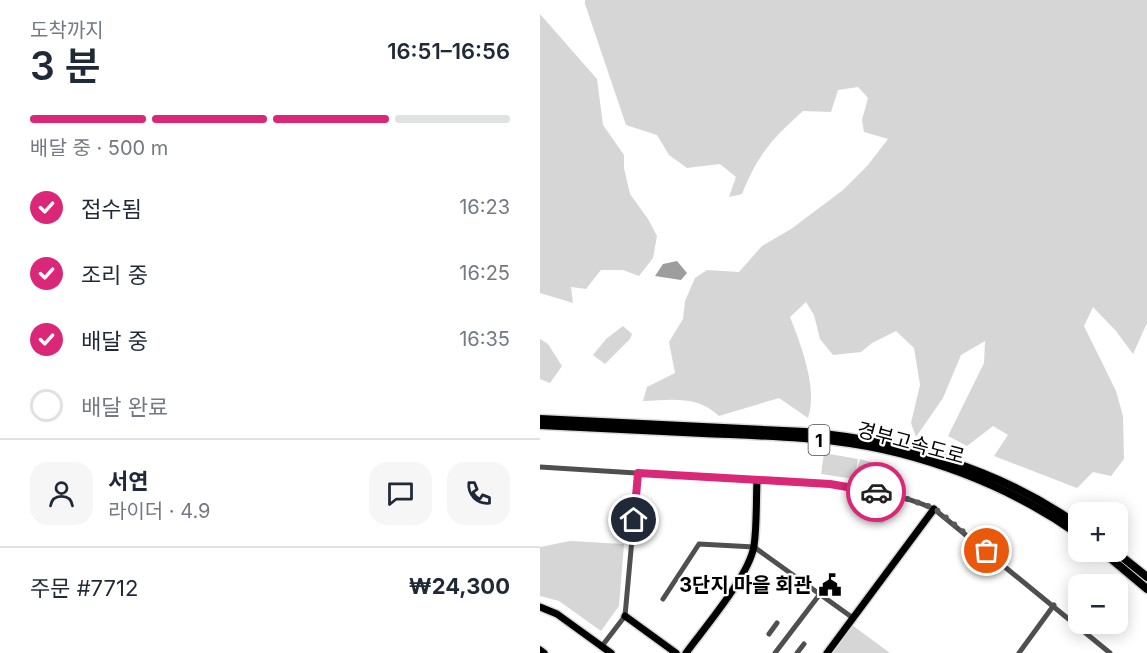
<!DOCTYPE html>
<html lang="ko">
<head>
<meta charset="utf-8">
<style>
	:root { --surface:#fff; --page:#f6f6f7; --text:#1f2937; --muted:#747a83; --line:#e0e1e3; --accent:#db2777 }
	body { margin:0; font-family:Inter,"Noto Sans KR",sans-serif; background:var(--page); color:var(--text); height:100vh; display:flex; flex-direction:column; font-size:22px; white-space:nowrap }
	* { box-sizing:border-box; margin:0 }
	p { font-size:20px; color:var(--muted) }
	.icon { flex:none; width:33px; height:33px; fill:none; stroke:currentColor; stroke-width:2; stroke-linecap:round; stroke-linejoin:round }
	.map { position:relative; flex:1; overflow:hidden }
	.sheet { display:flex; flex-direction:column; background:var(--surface); width:540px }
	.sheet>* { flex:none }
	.fabs { position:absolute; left:528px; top:502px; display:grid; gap:12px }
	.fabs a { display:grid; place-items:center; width:60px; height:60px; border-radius:12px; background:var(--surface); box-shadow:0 3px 15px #0003; font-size:30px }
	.pin { position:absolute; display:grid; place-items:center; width:51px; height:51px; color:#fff; margin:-26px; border:3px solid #fff; border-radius:50%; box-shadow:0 2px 6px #0007 }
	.courier { position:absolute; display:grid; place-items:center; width:60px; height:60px; margin:-30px; border:4px solid #db2777; border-radius:50%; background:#fff; color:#222; box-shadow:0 2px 8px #0007 }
	.summary em { font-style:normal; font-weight:600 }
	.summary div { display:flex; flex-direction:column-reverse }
	.summary { display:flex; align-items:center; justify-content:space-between; height:102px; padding:0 30px }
	h1 { font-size:39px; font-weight:600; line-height:45px }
	.bar { display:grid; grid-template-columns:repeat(4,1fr); gap:9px 6px; align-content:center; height:72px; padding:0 30px }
	.bar i { height:8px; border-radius:4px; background:var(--line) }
	.bar .on { background:var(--accent) }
	.bar p { grid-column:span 4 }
	.line { display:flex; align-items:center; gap:15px; padding:0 30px; border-top:2px solid var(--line) }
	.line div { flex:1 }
	.round { display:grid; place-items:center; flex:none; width:63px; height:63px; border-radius:18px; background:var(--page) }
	ol { padding:0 30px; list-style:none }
	li { display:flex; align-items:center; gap:18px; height:66px }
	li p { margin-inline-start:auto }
	li .icon { padding:6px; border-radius:50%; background:var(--accent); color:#fff; stroke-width:4 }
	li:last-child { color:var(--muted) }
	li i { width:33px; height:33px; border:3px solid var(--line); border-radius:50% }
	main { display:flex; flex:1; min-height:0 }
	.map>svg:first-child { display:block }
	.green { fill:#d6d6d6 }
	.water { fill:#9d9d9d }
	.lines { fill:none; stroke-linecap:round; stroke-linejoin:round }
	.major-casing { stroke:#dbdbdb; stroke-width:10 }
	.highway-casing { stroke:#dbdbdb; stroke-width:11 }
	.minor { stroke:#4f4f4f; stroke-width:5 }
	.major { stroke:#000; stroke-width:7 }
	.highway { stroke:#000; stroke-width:8 }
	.done { stroke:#595959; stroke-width:6; stroke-dasharray:0 10.8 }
	.route { stroke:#db2777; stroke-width:8 }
	.labels { text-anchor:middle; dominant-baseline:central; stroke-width:4.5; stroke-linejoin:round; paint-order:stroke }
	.shield { fill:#fff; stroke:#4c4c4c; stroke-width:1.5 }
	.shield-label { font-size:18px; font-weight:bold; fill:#000 }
	.street-label { font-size:20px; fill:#000; stroke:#fff }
	.poi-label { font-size:20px; font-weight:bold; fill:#000; stroke:#fff; text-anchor:end }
</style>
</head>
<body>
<main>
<section class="sheet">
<div class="summary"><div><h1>3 분</h1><p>도착까지</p></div><em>16:51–16:56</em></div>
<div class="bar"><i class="on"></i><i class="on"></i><i class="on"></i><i></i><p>배달 중 · 500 m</p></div>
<ol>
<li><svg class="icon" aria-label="check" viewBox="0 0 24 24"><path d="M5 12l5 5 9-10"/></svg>접수됨<p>16:23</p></li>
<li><svg class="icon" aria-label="check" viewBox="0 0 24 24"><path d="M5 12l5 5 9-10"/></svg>조리 중<p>16:25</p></li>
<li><svg class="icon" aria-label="check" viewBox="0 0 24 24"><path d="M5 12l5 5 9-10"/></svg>배달 중<p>16:35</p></li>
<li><i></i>배달 완료</li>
</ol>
<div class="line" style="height:108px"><a class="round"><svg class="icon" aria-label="person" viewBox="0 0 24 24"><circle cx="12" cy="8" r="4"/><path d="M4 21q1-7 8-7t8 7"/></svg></a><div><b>서연</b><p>라이더 · 4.9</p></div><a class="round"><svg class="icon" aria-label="chat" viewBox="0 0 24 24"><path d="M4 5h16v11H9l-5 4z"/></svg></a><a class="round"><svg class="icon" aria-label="phone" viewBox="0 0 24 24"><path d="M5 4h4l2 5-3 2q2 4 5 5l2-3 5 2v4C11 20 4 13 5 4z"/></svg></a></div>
<div class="line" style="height:78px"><div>주문 #7712</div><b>₩24,300</b></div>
</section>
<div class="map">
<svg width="607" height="653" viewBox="0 0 607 653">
	<rect width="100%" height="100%" fill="#fff"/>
	<!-- green -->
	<g class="green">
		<path d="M 45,0 L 607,0 L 607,323 L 593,354 L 576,331 L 553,307 L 544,326 L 576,391 L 583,416 L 584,459 L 571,476 L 553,472 L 537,488 L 454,456 L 468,435 L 453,426 L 427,446 L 408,436 L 444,363 L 445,341 L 421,355 L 403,398 L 376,437 L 371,423 L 380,385 L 374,348 L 356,331 L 332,343 L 321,352 L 293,355 L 280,339 L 274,315 L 266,302 L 250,317 C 261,345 278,388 268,418 L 239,398 L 179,416 C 157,395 131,400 103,401 L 107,387 L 135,373 L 129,342 L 143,319 L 145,301 L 155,278 L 167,270 L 199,272 L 222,246 L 251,229 L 303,190 L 328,165 L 348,139 L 324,132 L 322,120 L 328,98 L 318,87 L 298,90 L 291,112 L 263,111 C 232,139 218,154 202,194 L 189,197 L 196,177 L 180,164 L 147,168 L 129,155 L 117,135 L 86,125 L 45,4 Z"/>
		<path d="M 0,14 L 57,79 L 63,125 L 84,155 L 84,168 L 90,194 L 108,219 L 117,236 L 113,258 L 99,276 L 83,270 L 61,270 L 46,289 L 31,287 L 33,303 L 0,293 Z"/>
		<path d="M 83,326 L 92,334 L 90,339 L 65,364 L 53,355 L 66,339 Z"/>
		<path d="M 0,339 L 8,344 L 22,366 L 10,383 L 0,379 Z"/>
		<path d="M 284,453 L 318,459 L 316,471 L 320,459 L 342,465 L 337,485 L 314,479 L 281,474 Z"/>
		<path d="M 337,498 L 350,502 L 354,507 L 343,523 L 335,522 L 325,514 Z"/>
		<path d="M 30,541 L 84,544 L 79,606 L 61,631 L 19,601 L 0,596 L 0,547 Z"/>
		<path d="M 312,625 L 350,653 L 293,653 Z"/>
	</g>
	<!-- water -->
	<path class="water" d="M 137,261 L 147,273 L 141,280 L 115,276 L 123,264 Z"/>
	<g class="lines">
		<!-- major casing -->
		<g class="major-casing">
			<g id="major">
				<path d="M 0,607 L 17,614 L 71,653"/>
				<path d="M 85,616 L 136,653"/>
				<path d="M 0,650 L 4,653"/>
				<path d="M 146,653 C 165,627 209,576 214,546 C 217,525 216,502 217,481"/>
				<path d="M 287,653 L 394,509"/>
			</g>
		</g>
		<!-- highway casing -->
		<g class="highway-casing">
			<g id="highway">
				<path d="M 0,419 L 265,432 C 362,441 459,469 538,525"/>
				<path d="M 0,425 C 54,428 109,430 163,433 C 207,435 251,436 295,441 C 379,451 469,485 538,534"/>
				<path d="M 563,552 L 607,589"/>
				<path d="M 576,552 L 607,577"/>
			</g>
		</g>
		<!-- minor -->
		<g class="minor">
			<path d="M 0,467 L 290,485 C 325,489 361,494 394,509 L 570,653"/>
			<path d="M 123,599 L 159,544 L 214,547 L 313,618"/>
			<path d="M 229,634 L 237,623"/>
			<path d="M 62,646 L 85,616 L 98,473"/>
			<path d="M 235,653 L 280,594"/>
			<path d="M 257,653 L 264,644"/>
			<path d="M 479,653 L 514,605"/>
		</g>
		<!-- major -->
		<use href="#major" class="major"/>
		<!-- highway -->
		<use href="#highway" class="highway"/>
	</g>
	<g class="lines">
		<!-- done -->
		<path class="done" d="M 336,492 L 359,496 L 394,508 L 447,551"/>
		<!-- route -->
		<path class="route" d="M 94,520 L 98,473 L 290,484 L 336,492"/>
	</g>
	<!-- icons -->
	<defs>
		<g id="civic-bare" transform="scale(1.8)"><path d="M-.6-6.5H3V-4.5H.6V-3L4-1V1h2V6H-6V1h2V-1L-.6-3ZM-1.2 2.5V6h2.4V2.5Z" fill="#000" stroke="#fff" stroke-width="2.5" paint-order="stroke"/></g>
	</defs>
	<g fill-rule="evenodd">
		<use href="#civic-bare" x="290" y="585"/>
	</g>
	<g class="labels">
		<!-- shield labels -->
		<rect class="shield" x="268.5" y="425" width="21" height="30" rx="4.5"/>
		<g class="shield-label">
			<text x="279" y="440">1</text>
		</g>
		<!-- street labels -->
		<g class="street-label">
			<text transform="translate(371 443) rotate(15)">경부고속도로</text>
		</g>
		<!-- poi labels -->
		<g class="poi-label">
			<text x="272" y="585">3단지 마을 회관</text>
		</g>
	</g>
</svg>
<div class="fabs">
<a>+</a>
<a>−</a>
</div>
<div class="pin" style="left:447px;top:551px;background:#ea580c"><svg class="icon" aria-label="bag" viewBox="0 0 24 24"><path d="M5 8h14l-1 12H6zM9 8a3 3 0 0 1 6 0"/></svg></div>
<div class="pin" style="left:94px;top:520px;background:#1f2937"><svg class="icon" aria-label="home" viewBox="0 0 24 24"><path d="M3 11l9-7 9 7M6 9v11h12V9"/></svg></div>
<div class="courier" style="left:336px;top:492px"><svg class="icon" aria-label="car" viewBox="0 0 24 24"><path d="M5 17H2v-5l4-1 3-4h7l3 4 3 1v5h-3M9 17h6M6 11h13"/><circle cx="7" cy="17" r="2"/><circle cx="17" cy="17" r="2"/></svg></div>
</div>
</main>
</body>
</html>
